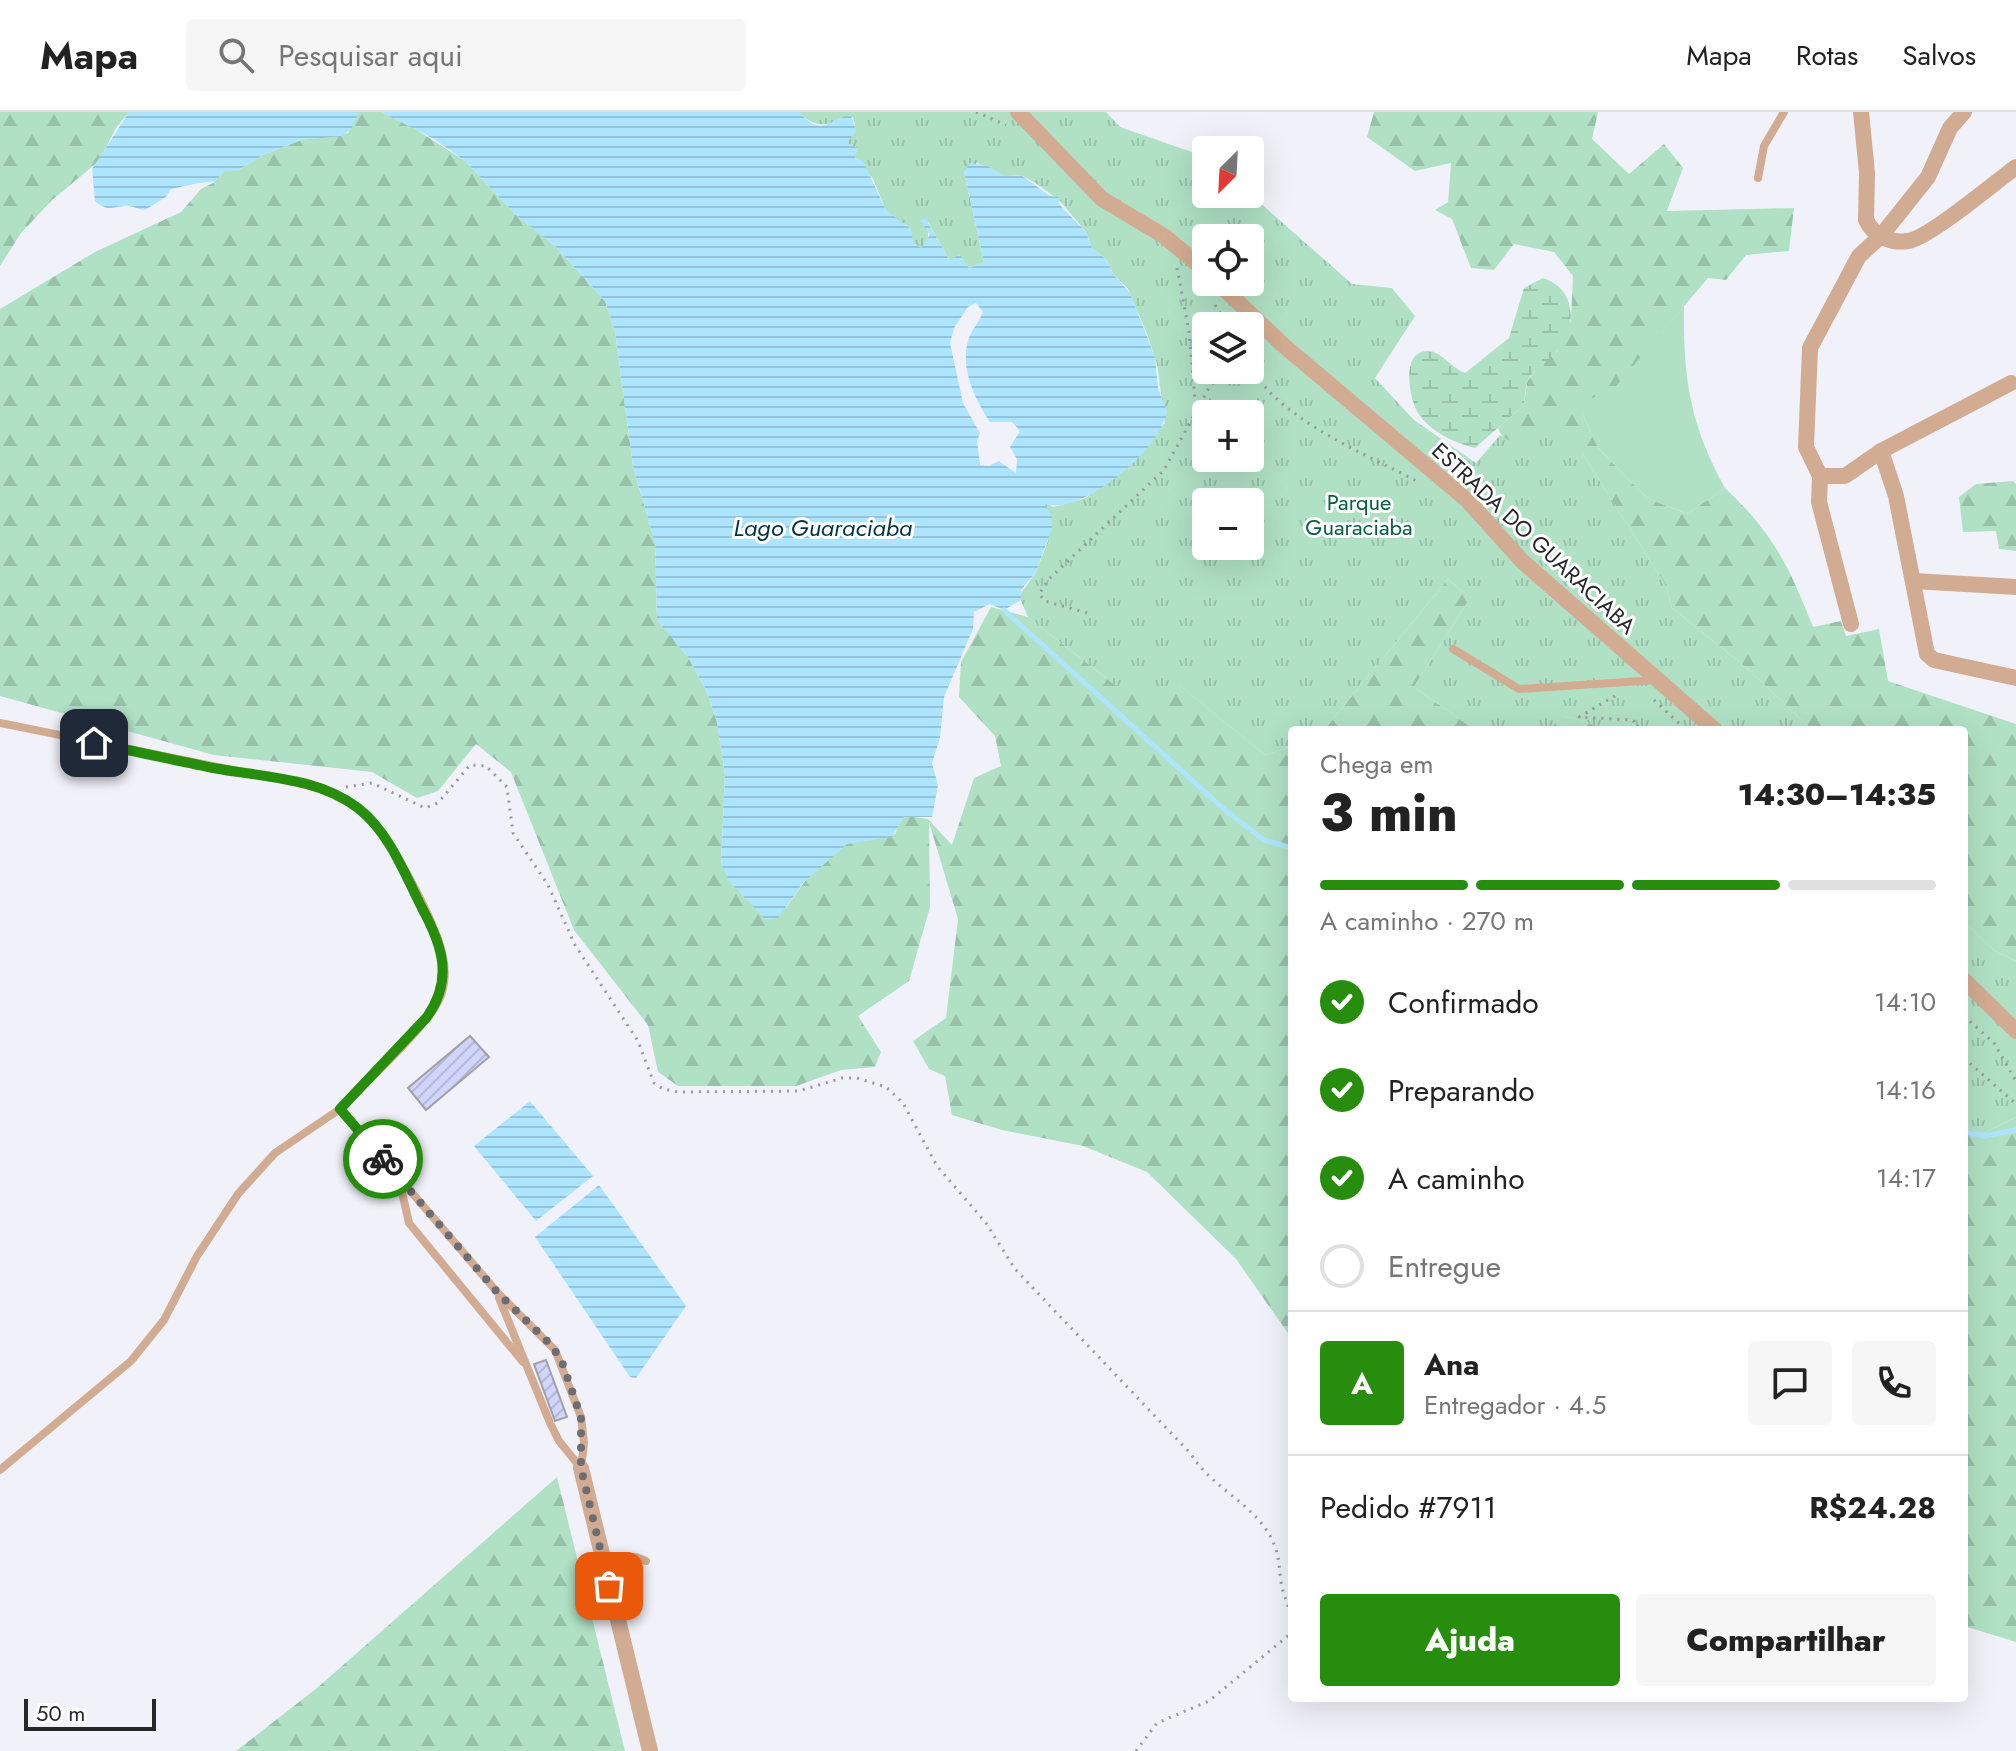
<!DOCTYPE html>
<html lang="pt">
<head>
<meta charset="utf-8">
<style>
	:root { --surface:#fff; --page:#f6f6f6; --text:#222; --muted:#767676; --line:#e0e0e0; --accent:#268e0c }
	body { margin:0; font-family:Jost,sans-serif; background:var(--page); color:var(--text); height:100vh; display:flex; flex-direction:column; font-size:30px; white-space:nowrap }
	* { box-sizing:border-box; margin:0 }
	p { font-size:26px; color:var(--muted) }
	.icon { flex:none; width:44px; height:44px; fill:none; stroke:currentColor; stroke-width:2; stroke-linecap:round; stroke-linejoin:round }
	.map { position:relative; flex:1; overflow:hidden }
	.side { position:absolute; left:1288px; top:614px; width:680px; height:976px; display:flex; flex-direction:column; background:var(--surface); border-radius:8px; box-shadow:0 8px 32px #0002 }
	.side>* { flex:none }
	.needle { width:52px; rotate:204deg }
	.fabs { position:absolute; left:1192px; top:24px; display:grid; gap:16px }
	.fabs a { display:grid; place-items:center; width:72px; height:72px; border-radius:8px; background:var(--surface); box-shadow:0 8px 32px #0002; font-size:40px }
	.scale { position:absolute; left:24px; bottom:20px; width:132px; box-sizing:border-box; padding-left:8px; border:4px solid #27272a; border-top:0; font-size:22px; line-height:28px; white-space:nowrap; color:#27272a; -webkit-text-stroke:6px #fff; paint-order:stroke }
	.pin { position:absolute; display:grid; place-items:center; width:68px; height:68px; color:#fff; margin:-34px; border-radius:16px; box-shadow:0 4px 12px #0006 }
	.courier { position:absolute; display:grid; place-items:center; width:80px; height:80px; margin:-40px; border:6px solid #268e0c; border-radius:50%; background:#fff; color:#222; box-shadow:0 2px 10px #0007 }
	.headline em { font-style:normal; font-weight:800 }
	.headline div { display:flex; flex-direction:column-reverse }
	.headline { display:flex; align-items:center; justify-content:space-between; height:136px; padding:0 32px }
	h1 { font-size:52px; font-weight:800; line-height:60px }
	.bar { display:grid; grid-template-columns:repeat(4,1fr); gap:12px 8px; align-content:center; height:96px; padding:0 32px }
	.bar i { height:10px; border-radius:6px; background:var(--line) }
	.bar .current { background:var(--accent) }
	.bar p { grid-column:span 4 }
	.line { display:flex; align-items:center; gap:20px; padding:0 32px; border-top:2px solid var(--line) }
	.line div { flex:1 }
	.round { display:grid; place-items:center; flex:none; width:84px; height:84px; border-radius:8px; background:var(--page) }
	ol { padding:0 32px; list-style:none }
	li { display:flex; align-items:center; gap:24px; height:88px }
	li p { margin-inline-start:auto }
	li .icon { padding:8px; border-radius:50%; background:var(--accent); color:#fff; stroke-width:4 }
	li:last-child { color:var(--muted) }
	li i { width:44px; height:44px; border:4px solid var(--line); border-radius:50% }
	.button { display:flex; gap:16px; margin-top:auto; padding:16px 32px }
	.button a { flex:1; height:92px; border-radius:8px; background:var(--accent); color:#fff; font-size:32px; font-weight:800; line-height:92px; text-align:center }
	.button a+a { background:var(--page); color:var(--text) }
	header { display:flex; align-items:center; gap:48px; box-sizing:border-box; height:112px; padding:0 40px; background:var(--surface); border-bottom:2px solid var(--line) }
	header strong { font-size:38px }
	nav { display:flex; gap:44px; margin-inline-start:auto; font-size:28px }
	.search { width:560px; height:72px; background:var(--page); display:flex; align-items:center; gap:20px; box-sizing:border-box; padding:0 28px; border-radius:8px; color:var(--muted); font-size:30px }
	.map>svg:first-child { display:block }
	.grass { fill:#b0e1c5 }
	.forest { fill:url(#forest-firs) }
	.wetland { fill:url(#wetland-marsh) }
	.park { fill:url(#park-tufts); fill-rule:evenodd }
	.water { fill:url(#water-rules); fill-rule:evenodd }
	.lines { fill:none; stroke-linecap:round; stroke-linejoin:round }
	.stream { stroke:#ade5fe; stroke-width:5 }
	.building { fill:url(#building-hatch); stroke:#a0a0a7; stroke-width:2 }
	.path { stroke:#98989e; stroke-width:3; stroke-dasharray:2 6; stroke-linecap:butt }
	.service { stroke:#d2ac92; stroke-width:8 }
	.minor { stroke:#d2ac92; stroke-width:16 }
	.done { stroke:#6e6e72; stroke-width:8; stroke-dasharray:0 14.4 }
	.route { stroke:#268e0c; stroke-width:10 }
	.labels { text-anchor:middle; dominant-baseline:central; stroke-width:6; stroke-linejoin:round; paint-order:stroke }
	.park-label { font-size:22px; fill:#07603c; stroke:#fff }
	.street-label { font-size:22px; fill:#27272a; stroke:#fff }
	.water-label { font-size:24px; font-style:italic; fill:#013445; stroke:#fff }
</style>
</head>
<body>
<header>
<strong>Mapa</strong>
<div class="search"><svg class="icon" aria-label="search" viewBox="0 0 24 24"><circle cx="10" cy="10" r="6"/><path d="M15 15l6 6"/></svg>Pesquisar aqui</div>
<nav><a>Mapa</a><a>Rotas</a><a>Salvos</a></nav>
</header>
<div class="map">
<svg width="2016" height="1639" viewBox="0 0 2016 1639">
	<defs>
		<pattern id="forest-firs" width="22" height="20" patternUnits="userSpaceOnUse" patternTransform="scale(2)"><rect width="22" height="20" fill="#b0e1c5"/><path d="M5 1l3.5 6h-7zM16 11l3.5 6h-7z" fill="#97c1a9"/></pattern>
		<pattern id="wetland-marsh" width="20" height="14" patternUnits="userSpaceOnUse" patternTransform="scale(2)"><rect width="20" height="14" fill="#b0e1c5"/><path d="M1 5h8M5 5V1M11 12h8M15 12V8" fill="none" stroke="#97c1a9"/></pattern>
		<pattern id="park-tufts" width="24" height="20" patternUnits="userSpaceOnUse" patternTransform="scale(2)"><rect width="24" height="20" fill="#b0e1c5"/><path d="M3 7l-1-3M5 7V3M7 7l1-3M15 17l-1-3M17 17v-4M19 17l1-3" fill="none" stroke="#97c1a9"/></pattern>
		<pattern id="water-rules" width="6" height="5" patternUnits="userSpaceOnUse" patternTransform="scale(2)"><rect width="6" height="5" fill="#ade5fe"/><path d="M0 2.5h6" fill="none" stroke="#95c4da"/></pattern>
		<pattern id="building-hatch" width="6" height="6" patternUnits="userSpaceOnUse" patternTransform="scale(2)"><rect width="6" height="6" fill="#d1d5fc"/><path d="M-1 1l2-2M0 6l6-6M5 7l2-2" fill="none" stroke="#b3b7d8"/></pattern>
	</defs>
	<rect width="100%" height="100%" fill="#f1f2f9"/>
	<!-- grass -->
	<path class="grass" d="M 1684,194 C 1683,266 1690,313 1725,376 L 1687,402 L 1647,386 L 1598,336 L 1582,301 L 1588,287 L 1611,279 Z"/>
	<!-- forest -->
	<g class="forest">
		<path d="M 0,0 L 129,0 L 116,16 L 99,49 L 52,88 L 21,121 L 0,154 Z"/>
		<path d="M 359,0 L 381,0 L 409,13 L 465,49 L 516,103 L 556,135 L 605,189 L 615,220 L 633,354 L 655,431 L 657,507 L 688,545 L 706,578 L 717,610 L 725,663 L 721,752 L 743,784 L 786,796 C 801,774 821,745 847,732 C 863,724 880,729 895,722 L 901,707 L 908,704 L 928,707 L 952,733 L 974,666 L 1001,654 L 995,624 L 959,585 L 961,550 L 991,495 L 1028,505 L 1115,573 L 1178,572 L 1265,643 L 1292,634 L 1292,1227 L 1236,1147 L 1147,1060 L 1083,1034 L 1002,1018 L 952,1003 L 945,964 L 929,957 L 913,929 L 946,906 L 958,807 L 929,710 L 930,795 L 909,869 L 858,904 L 881,940 L 875,955 L 841,958 L 796,974 L 678,974 L 658,960 L 648,913 L 574,818 L 511,660 L 476,632 L 438,679 L 417,686 L 372,660 L 214,643 L 0,584 L 0,197 L 95,140 L 181,100 L 201,77 L 215,70 L 224,59 L 237,59 L 263,43 L 301,28 L 348,21 Z"/>
		<path d="M 1374,0 L 1598,0 L 1592,27 L 1629,62 L 1664,32 L 1683,56 L 1667,99 L 1794,96 L 1789,139 L 1746,143 L 1726,168 L 1708,166 L 1611,280 L 1589,287 L 1582,301 L 1598,336 L 1647,386 L 1687,402 L 1725,376 C 1773,421 1789,454 1813,515 L 1841,509 L 1846,524 L 1879,517 L 1888,569 L 2016,612 L 2016,849 L 1995,839 L 1964,810 L 1964,618 L 1812,618 L 1748,557 L 1672,496 L 1665,472 L 1582,341 C 1559,339 1507,343 1498,316 L 1524,293 L 1527,270 L 1536,257 L 1557,240 L 1571,209 L 1573,164 L 1554,140 L 1514,132 L 1494,158 L 1471,156 L 1452,107 L 1435,98 L 1448,90 L 1451,51 L 1415,59 L 1367,25 Z"/>
		<path d="M 2013,369 L 2016,372 L 2016,439 L 1999,437 L 1996,419 L 1963,420 L 1959,385 L 1976,372 Z"/>
		<path d="M 1448,467 L 1470,486 L 1414,575 L 1475,618 L 1324,618 Z"/>
		<path d="M 1566,604 L 1611,618 L 1545,618 Z"/>
		<path d="M 2016,1005 L 2016,1530 L 1964,1514 L 1964,1015 L 1984,1021 Z"/>
		<path d="M 557,1365 L 625,1639 L 236,1639 L 317,1576 Z"/>
	</g>
	<!-- wetland -->
	<path class="wetland" d="M 1543,166 C 1575,176 1578,212 1559,237 C 1550,249 1535,254 1528,268 C 1525,275 1525,285 1524,293 L 1475,336 C 1455,331 1430,320 1418,301 C 1409,287 1400,237 1429,239 C 1441,240 1453,257 1465,261 L 1509,226 L 1524,176 Z"/>
	<!-- park -->
	<g class="park">
		<path d="M 799,0 L 1106,0 L 1120,15 L 1206,45 L 1206,82 L 1250,82 L 1352,172 L 1392,176 L 1415,204 L 1375,266 L 1414,308 L 1476,351 L 1500,323 L 1519,334 L 1549,316 L 1582,341 L 1665,472 L 1672,496 L 1748,557 L 1812,618 L 1611,618 L 1566,604 L 1547,618 L 1475,618 L 1414,575 L 1470,486 L 1448,467 L 1324,618 L 1292,618 L 1292,634 L 1265,643 L 1179,573 L 1158,586 L 1115,573 L 1028,505 L 1019,484 L 1036,460 L 1048,429 L 1044,391 L 1054,395 L 1086,386 L 1165,311 L 1157,252 L 1147,222 L 1128,177 L 1113,162 L 1107,148 L 1092,136 L 1086,120 L 1060,89 L 1037,72 L 1021,63 L 1005,64 L 977,51 L 964,60 L 984,150 L 969,156 L 959,143 L 950,149 L 928,110 L 928,131 L 921,136 L 913,131 L 907,113 L 893,107 L 886,98 L 873,67 L 855,46 L 853,34 L 847,31 L 855,12 L 853,5 C 832,11 817,20 799,0 ZM 1206,126 L 1250,126 L 1250,170 L 1206,170 ZM 1206,214 L 1250,214 L 1250,258 L 1206,258 ZM 1206,302 L 1250,302 L 1250,346 L 1206,346 ZM 1206,390 L 1250,390 L 1250,434 L 1206,434 Z"/>
		<path d="M 1964,810 L 1995,839 L 2016,849 L 2016,1005 L 1984,1021 L 1964,1015 Z"/>
	</g>
	<!-- water -->
	<g class="water">
		<path d="M 129,0 L 359,0 L 351,17 L 342,24 L 301,28 L 263,43 L 237,59 L 224,59 L 215,70 C 207,68 181,75 171,77 L 166,85 L 145,98 C 138,98 131,93 125,94 C 111,95 108,100 95,89 L 92,57 Z"/>
		<path d="M 381,0 L 799,0 C 824,28 830,5 851,3 L 856,19 L 847,31 L 858,36 L 855,46 L 863,49 L 886,98 L 911,117 L 913,131 L 921,136 L 930,123 L 920,108 L 926,107 L 950,149 L 959,142 L 969,156 L 984,150 L 964,60 L 970,51 L 987,54 L 1005,64 L 1021,63 L 1050,84 L 1058,85 L 1060,93 L 1086,120 L 1092,136 L 1107,148 L 1113,162 L 1130,181 L 1155,245 L 1158,276 L 1167,299 C 1162,337 1082,404 1045,392 L 1052,405 L 1052,416 L 1036,460 L 1021,478 L 1021,488 L 1004,498 L 990,492 L 974,500 L 973,517 L 944,585 L 940,626 L 932,651 L 938,673 L 932,705 L 904,705 L 892,725 L 847,732 L 803,771 L 778,806 L 766,808 L 730,770 L 721,752 L 725,663 L 717,610 L 706,578 L 688,545 L 657,508 L 655,431 L 633,354 L 615,220 L 605,189 L 556,135 L 516,103 L 465,49 L 434,27 ZM 976,191 L 983,200 C 979,210 970,220 968,229 C 960,256 975,288 990,310 L 1012,310 L 1020,319 L 1010,335 L 1017,347 L 1016,361 L 999,349 L 989,354 L 980,353 L 977,329 L 980,321 L 963,291 L 950,231 L 954,216 L 968,195 Z"/>
		<path d="M 530,989 L 593,1064 L 536,1109 L 474,1034 Z"/>
		<path d="M 599,1073 L 686,1194 L 636,1266 L 630,1265 L 535,1125 Z"/>
	</g>
	<g class="lines">
		<!-- stream -->
		<g class="stream">
			<path d="M 1004,498 L 1226,699 L 1264,728 L 1292,736"/>
			<path d="M 1964,1020 L 1984,1024 L 2016,1018"/>
		</g>
	</g>
	<!-- building -->
	<g class="building">
		<path d="M 470,924 L 489,945 L 426,998 L 408,976 Z"/>
		<path d="M 546,1248 L 567,1305 L 555,1309 L 534,1252 Z"/>
	</g>
	<g class="lines">
		<!-- path -->
		<g class="path">
			<path d="M 976,0 L 1006,13"/>
			<path d="M 1177,156 L 1189,219 L 1196,299"/>
			<path d="M 1215,193 L 1228,214"/>
			<path d="M 1250,256 C 1287,312 1363,340 1420,371"/>
			<path d="M 1087,501 L 1045,489 L 1039,482 L 1049,467 L 1164,358 L 1210,274 L 1229,258"/>
			<path d="M 1615,584 L 1579,605 L 1632,608 L 1639,613 L 1634,618"/>
			<path d="M 1654,588 L 1686,618"/>
			<path d="M 346,675 L 372,671 L 425,696 L 438,691 L 470,653 L 486,654 L 507,675 L 513,721 L 548,773 L 575,833 L 638,929 L 654,971 L 663,977 L 678,980 L 799,979 L 842,966 L 857,966 L 886,975 L 903,991 L 937,1054 L 986,1111 L 1015,1157 L 1191,1342 C 1212,1377 1258,1393 1274,1432 C 1280,1446 1279,1461 1282,1475 C 1286,1492 1295,1505 1289,1523 L 1209,1589 L 1157,1611 L 1136,1639"/>
			<path d="M 1964,904 L 1994,931 L 2016,969"/>
			<path d="M 1964,946 L 2016,992"/>
		</g>
		<!-- service -->
		<g class="service">
			<path d="M 1758,66 L 1764,34 L 1784,0"/>
			<path d="M 1453,537 L 1519,577 L 1656,568"/>
			<path d="M 0,611 L 317,675 C 339,683 357,694 373,711 C 395,733 434,809 442,840 C 446,855 446,874 439,888 C 423,919 366,970 340,997 L 498,1181 L 555,1238 L 581,1305 L 584,1331 L 581,1356"/>
			<path d="M 399,1067 L 409,1111 L 523,1250"/>
			<path d="M 499,1186 L 550,1311 L 559,1329 L 581,1356"/>
			<path d="M 0,1358 L 131,1249 L 164,1208 L 197,1144 L 238,1082 L 275,1041 L 340,997"/>
			<path d="M 603,1446 L 636,1445 L 646,1449"/>
		</g>
		<!-- minor -->
		<g class="minor">
			<path d="M 1018,0 L 1102,87 L 1164,124 L 1206,159"/>
			<path d="M 1861,0 L 1867,61 L 1866,108 C 1873,123 1891,132 1908,129 C 1929,126 1994,71 2016,55"/>
			<path d="M 1217,170 L 1283,233 L 1467,388 L 1522,449 L 1715,618"/>
			<path d="M 1881,339 L 1896,384 L 1927,542 L 1934,548 L 2016,566"/>
			<path d="M 1820,364 L 1845,364 L 1881,339 L 2011,271"/>
			<path d="M 1914,469 L 2016,475"/>
			<path d="M 1851,512 L 1819,390 L 1820,364 L 1806,335 L 1810,236 L 1859,144 L 1881,124 L 1928,65 L 1950,16 L 1964,0"/>
			<path d="M 1964,868 L 2016,919"/>
			<path d="M 581,1356 L 650,1639"/>
		</g>
	</g>
	<g class="lines">
		<!-- done -->
		<path class="done" d="M 383,1047 L 498,1181 L 549,1231 L 561,1247 L 581,1305 L 581,1356 L 609,1474"/>
		<!-- route -->
		<path class="route" d="M 94,631 C 134,639 173,648 213,656 C 262,665 317,665 358,696 C 390,721 405,763 423,798 C 443,835 453,868 427,905 L 340,997 L 383,1047"/>
	</g>
	<g class="labels">
		<!-- park labels -->
		<g class="park-label">
			<text x="1359" y="390">Parque<tspan x="1359" dy="25">Guaraciaba</tspan></text>
		</g>
		<!-- street labels -->
		<g class="street-label">
			<text transform="translate(1534 426) rotate(43)">ESTRADA DO GUARACIABA</text>
		</g>
		<!-- water labels -->
		<g class="water-label">
			<text x="823" y="415">Lago Guaraciaba</text>
		</g>
	</g>
</svg>
<div class="fabs">
<a><svg class="needle" viewBox="-14 -14 28 28"><path d="M0-13l5 13h-10z" fill="#e53935"/><path d="M0 13l5-13h-10z" fill="#767676"/></svg></a>
<a><svg class="icon" aria-label="locate" viewBox="0 0 24 24"><circle cx="12" cy="12" r="6"/><path d="M12 2v4M12 18v4M2 12h4M18 12h4"/></svg></a>
<a><svg class="icon" aria-label="layers" viewBox="0 0 24 24"><path d="M12 4l9 5-9 5-9-5zM3 14l9 5 9-5"/></svg></a>
<a>+</a>
<a>−</a>
</div>
<div class="scale">50 m</div>
<div class="pin" style="left:609px;top:1474px;background:#ea580c"><svg class="icon" aria-label="bag" viewBox="0 0 24 24"><path d="M5 8h14l-1 12H6zM9 8a3 3 0 0 1 6 0"/></svg></div>
<div class="pin" style="left:94px;top:631px;background:#1f2937"><svg class="icon" aria-label="home" viewBox="0 0 24 24"><path d="M3 11l9-7 9 7M6 9v11h12V9"/></svg></div>
<div class="courier" style="left:383px;top:1047px"><svg class="icon" aria-label="bike" viewBox="0 0 24 24"><circle cx="6" cy="16" r="4"/><circle cx="18" cy="16" r="4"/><path d="M6 16l4-8h5l3 8M10 8l3 8H6M13 5h3"/></svg></div>
<section class="side">
<div class="headline"><div><h1>3 min</h1><p>Chega em</p></div><em>14:30–14:35</em></div>
<div class="bar"><i class="current"></i><i class="current"></i><i class="current"></i><i></i><p>A caminho · 270 m</p></div>
<ol>
<li><svg class="icon" aria-label="check" viewBox="0 0 24 24"><path d="M5 12l5 5 9-10"/></svg>Confirmado<p>14:10</p></li>
<li><svg class="icon" aria-label="check" viewBox="0 0 24 24"><path d="M5 12l5 5 9-10"/></svg>Preparando<p>14:16</p></li>
<li><svg class="icon" aria-label="check" viewBox="0 0 24 24"><path d="M5 12l5 5 9-10"/></svg>A caminho<p>14:17</p></li>
<li><i></i>Entregue</li>
</ol>
<div class="line" style="height:144px"><b class="round" style="background:var(--accent);color:#fff">A</b><div><b>Ana</b><p>Entregador · 4.5</p></div><a class="round"><svg class="icon" aria-label="chat" viewBox="0 0 24 24"><path d="M4 5h16v11H9l-5 4z"/></svg></a><a class="round"><svg class="icon" aria-label="phone" viewBox="0 0 24 24"><path d="M5 4h4l2 5-3 2q2 4 5 5l2-3 5 2v4C11 20 4 13 5 4z"/></svg></a></div>
<div class="line" style="height:104px"><div>Pedido #7911</div><b>R$24.28</b></div>
<div class="button"><a>Ajuda</a><a>Compartilhar</a></div>
</section>
</div>
</body>
</html>
